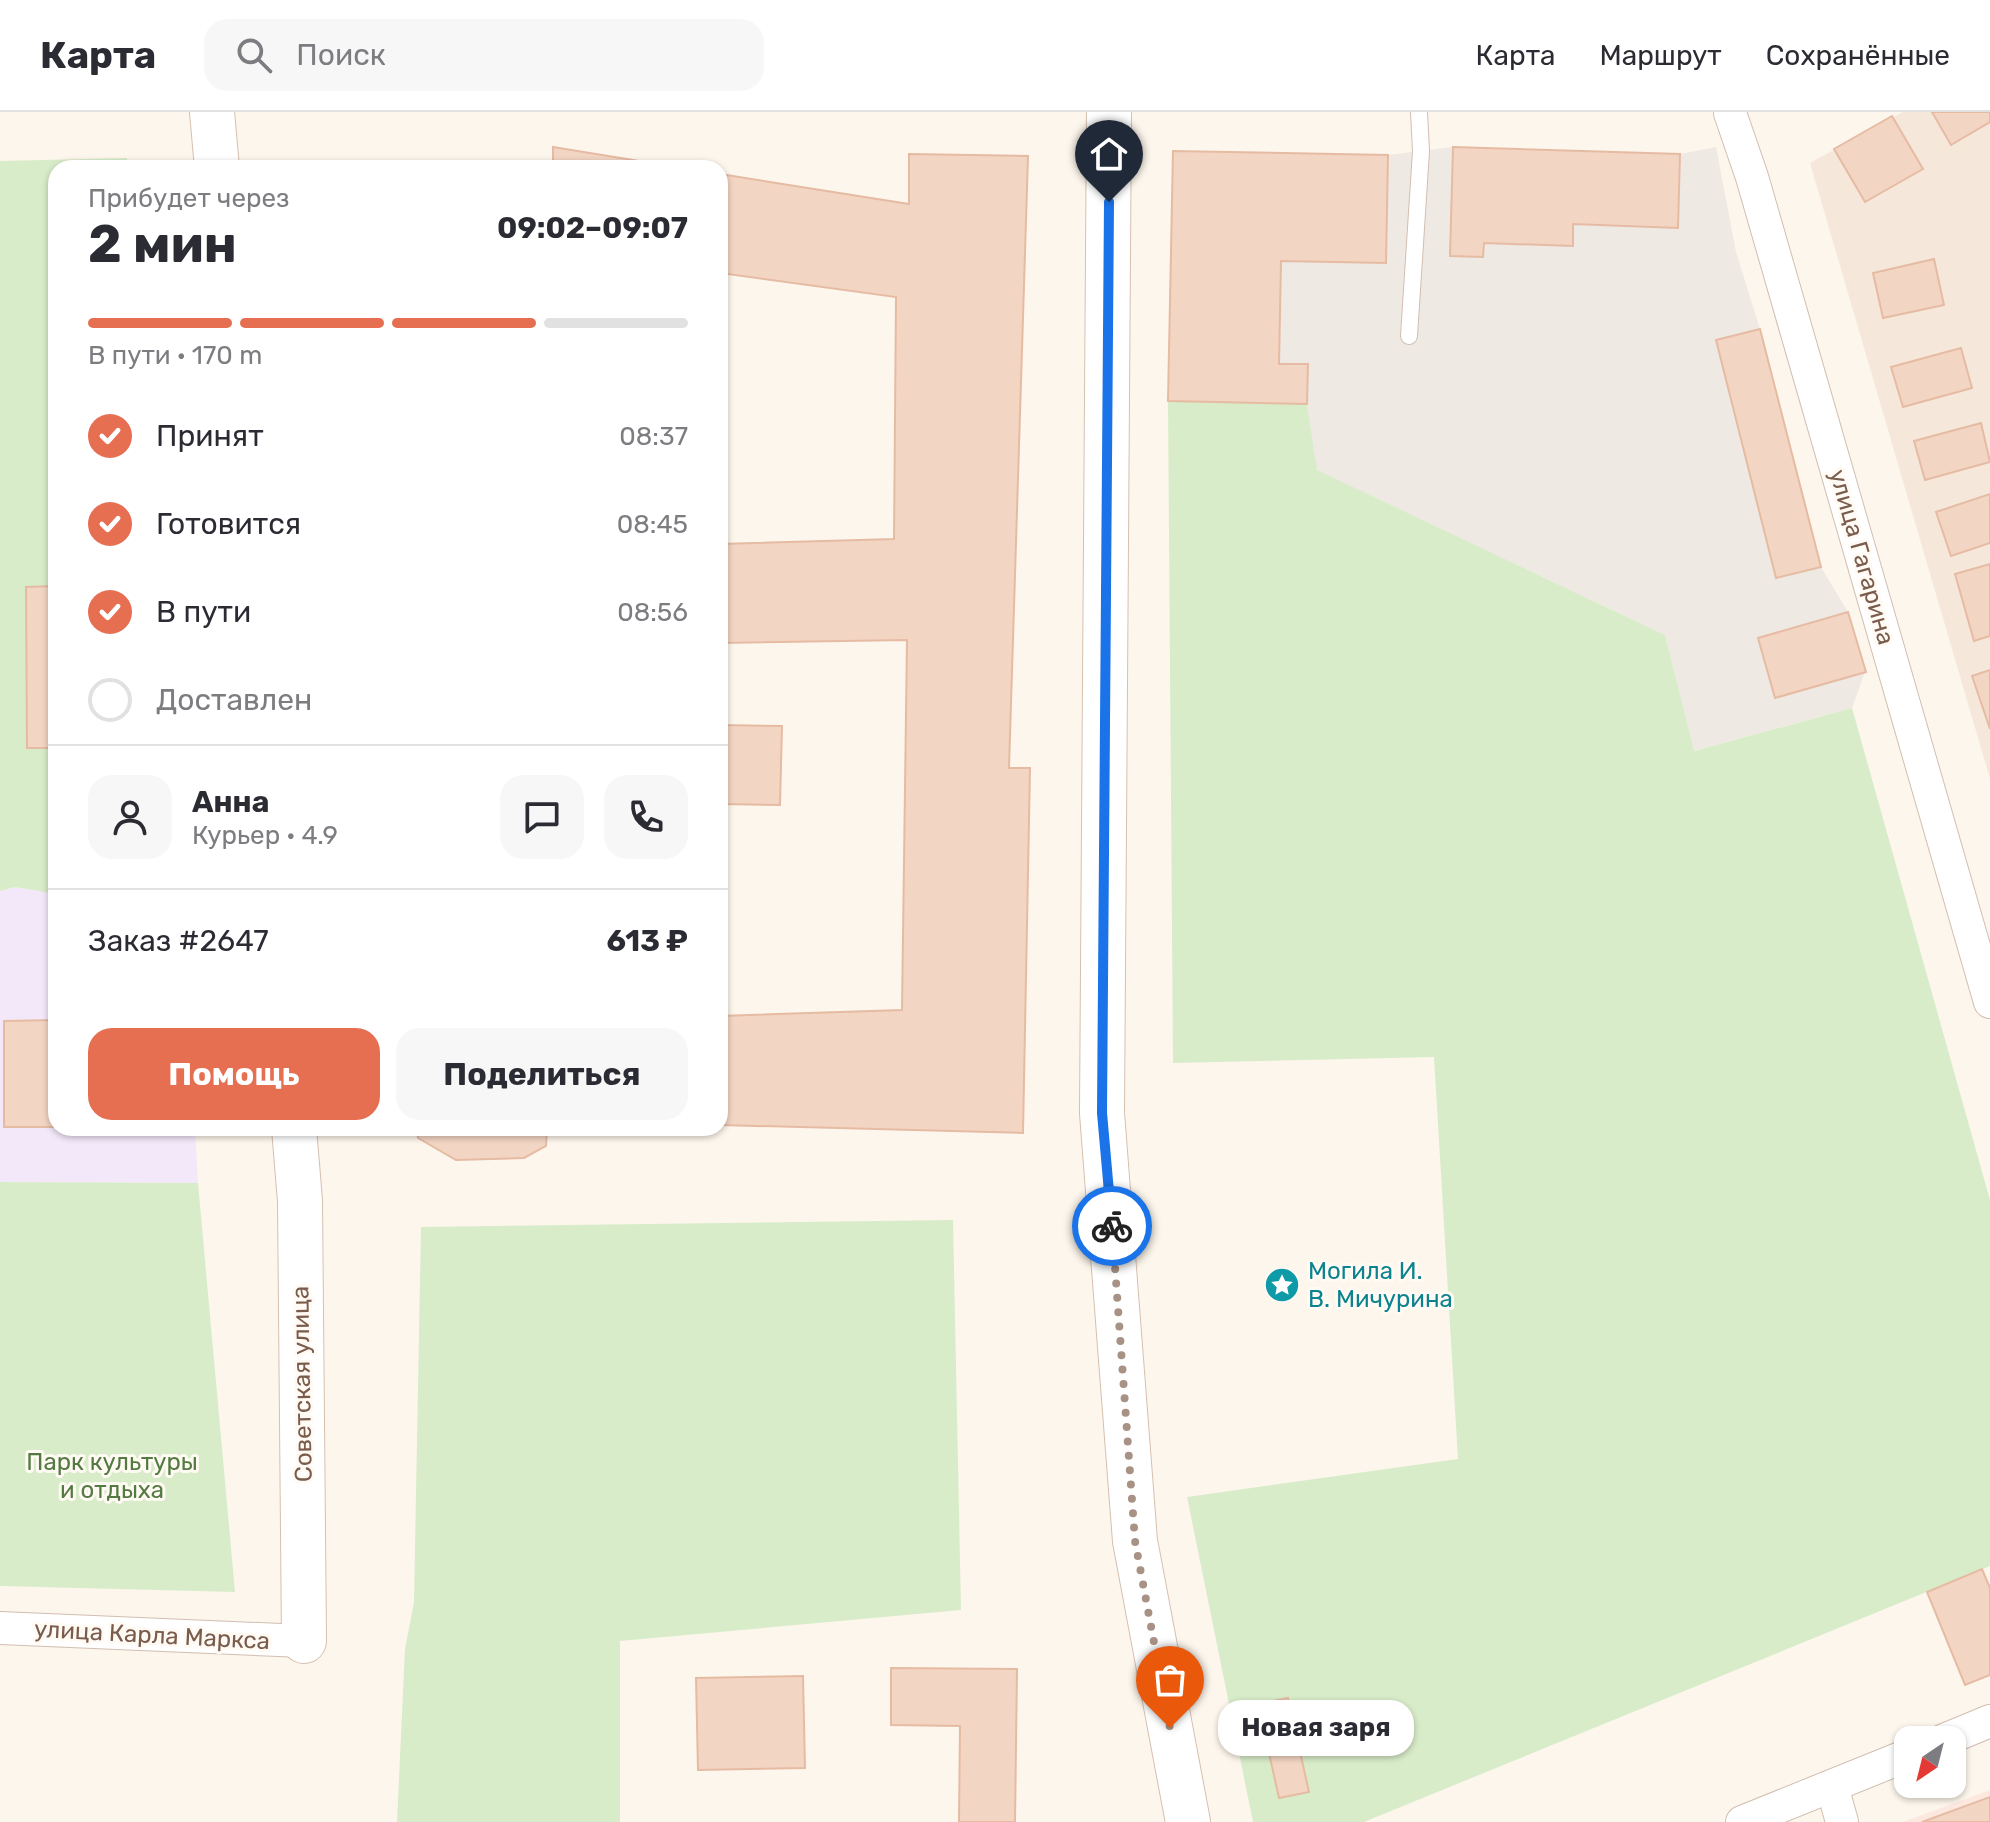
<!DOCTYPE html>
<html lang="ru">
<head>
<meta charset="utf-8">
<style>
	:root { --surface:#fff; --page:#f7f7f7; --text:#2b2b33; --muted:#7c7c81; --line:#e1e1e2; --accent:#e76f51 }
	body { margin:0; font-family:Rubik,sans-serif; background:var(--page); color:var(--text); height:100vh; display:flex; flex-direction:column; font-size:30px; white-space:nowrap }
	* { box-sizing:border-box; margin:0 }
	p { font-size:26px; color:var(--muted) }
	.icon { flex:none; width:44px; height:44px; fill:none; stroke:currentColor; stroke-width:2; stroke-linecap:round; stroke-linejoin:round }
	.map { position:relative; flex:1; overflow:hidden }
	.sheet { position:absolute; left:48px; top:48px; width:680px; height:976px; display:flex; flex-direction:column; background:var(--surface); border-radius:24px; box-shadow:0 2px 6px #0004 }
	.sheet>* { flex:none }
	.needle { width:52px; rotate:215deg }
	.controls { position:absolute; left:1894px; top:1614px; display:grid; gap:16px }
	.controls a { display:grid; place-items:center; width:72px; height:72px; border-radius:16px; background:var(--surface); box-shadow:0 2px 6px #0004; font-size:40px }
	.pin { position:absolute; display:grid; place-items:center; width:68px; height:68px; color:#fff; margin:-82px -34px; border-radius:50% 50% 50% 0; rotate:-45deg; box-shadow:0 0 8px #0007 }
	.pin .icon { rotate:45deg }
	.courier { position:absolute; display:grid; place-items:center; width:80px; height:80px; margin:-40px; border:6px solid #1a73e8; border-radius:50%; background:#fff; color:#222; box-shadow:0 2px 10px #0007 }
	.bubble { position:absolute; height:56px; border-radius:24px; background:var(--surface); box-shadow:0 2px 6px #0004; font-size:26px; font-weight:700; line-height:56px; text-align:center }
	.head em { font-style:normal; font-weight:700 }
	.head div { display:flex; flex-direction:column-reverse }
	.head { display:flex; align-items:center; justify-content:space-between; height:136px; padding:0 40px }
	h1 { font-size:52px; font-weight:700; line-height:60px }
	.bar { display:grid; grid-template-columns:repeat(4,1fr); gap:12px 8px; align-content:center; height:96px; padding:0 40px }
	.bar i { height:10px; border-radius:6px; background:var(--line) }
	.bar .on { background:var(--accent) }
	.bar p { grid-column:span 4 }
	.line { display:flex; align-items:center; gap:20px; padding:0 40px; border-top:2px solid var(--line) }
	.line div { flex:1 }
	.round { display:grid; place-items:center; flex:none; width:84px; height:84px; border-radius:24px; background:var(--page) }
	ol { padding:0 40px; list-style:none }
	li { display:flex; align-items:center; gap:24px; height:88px }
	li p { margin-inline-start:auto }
	li .icon { padding:8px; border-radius:50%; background:var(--accent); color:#fff; stroke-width:4 }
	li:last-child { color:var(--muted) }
	li i { width:44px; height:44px; border:4px solid var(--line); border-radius:50% }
	.action { display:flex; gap:16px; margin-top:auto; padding:16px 40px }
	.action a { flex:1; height:92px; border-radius:24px; background:var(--accent); color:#fff; font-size:32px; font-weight:700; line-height:92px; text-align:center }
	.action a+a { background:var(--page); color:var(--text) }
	header { display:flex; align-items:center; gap:48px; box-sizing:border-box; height:112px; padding:0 40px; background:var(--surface); border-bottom:2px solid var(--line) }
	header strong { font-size:38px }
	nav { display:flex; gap:44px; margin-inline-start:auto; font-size:28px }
	.search { width:560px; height:72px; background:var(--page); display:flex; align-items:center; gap:20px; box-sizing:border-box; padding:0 28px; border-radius:24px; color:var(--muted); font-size:30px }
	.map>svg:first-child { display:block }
	.residential { fill:#f5e8da }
	.commercial { fill:#fde8e0 }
	.industrial { fill:#efe9e4 }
	.education { fill:#f3e8fa }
	.green { fill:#d8ecc9 }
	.building { fill:#f3d5c3; stroke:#e6bba3; stroke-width:2 }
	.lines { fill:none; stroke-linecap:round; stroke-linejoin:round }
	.lane-casing { stroke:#d1beb0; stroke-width:18 }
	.street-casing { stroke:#d1beb0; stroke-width:34 }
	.secondary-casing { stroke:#d6c0b0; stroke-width:46 }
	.lane { stroke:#fff; stroke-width:16 }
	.street { stroke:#fff; stroke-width:32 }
	.secondary { stroke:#fff; stroke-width:44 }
	.done { stroke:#a89285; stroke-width:8; stroke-dasharray:0 14.4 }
	.route { stroke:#1a73e8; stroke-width:10 }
	.labels { text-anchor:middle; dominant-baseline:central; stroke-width:6; stroke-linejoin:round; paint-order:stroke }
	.street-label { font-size:24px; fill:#7a5c4d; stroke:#fffaf3 }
	.culture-label { font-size:24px; fill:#0d838f; stroke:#fffaf3; text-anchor:start }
	.park-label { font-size:24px; fill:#537a41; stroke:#fffaf3 }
</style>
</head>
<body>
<header>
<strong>Карта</strong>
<div class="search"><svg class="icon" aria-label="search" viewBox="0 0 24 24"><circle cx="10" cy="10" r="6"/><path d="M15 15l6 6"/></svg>Поиск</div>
<nav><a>Карта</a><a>Маршрут</a><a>Сохранённые</a></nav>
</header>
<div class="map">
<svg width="1990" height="1710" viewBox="0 0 1990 1710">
	<rect width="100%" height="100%" fill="#fdf6ec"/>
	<!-- residential -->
	<path class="residential" d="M 1903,0 L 1990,0 L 1990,667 L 1810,51 Z"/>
	<!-- commercial -->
	<path class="commercial" d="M 1990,1678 L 1990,1710 L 1903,1710 Z"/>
	<!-- industrial -->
	<path class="industrial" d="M 1453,35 L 1680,42 L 1716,35 L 1736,140 L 1760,217 L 1821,455 L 1848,500 L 1865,560 L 1852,596 L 1693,639 L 1665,523 L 1316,358 L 1307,292 L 1168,289 L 1173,39 L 1388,43 Z"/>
	<!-- education -->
	<path class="education" d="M 15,775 L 56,782 L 56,1016 L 195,1016 L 198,1071 L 0,1070 L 0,779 Z"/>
	<!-- green -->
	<g class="green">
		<path d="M 127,46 L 127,56 L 56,56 L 56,782 L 15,775 L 0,779 L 0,49 Z"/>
		<path d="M 1168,289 L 1307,292 L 1317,358 L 1665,523 L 1694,639 L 1852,596 L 1990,1088 L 1990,1454 L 1364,1710 L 1253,1710 L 1187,1385 L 1458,1347 L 1434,945 L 1173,951 Z"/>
		<path d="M 0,1070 L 198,1071 L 235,1480 L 0,1474 Z"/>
		<path d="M 953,1108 L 961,1498 L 620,1529 L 620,1710 L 397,1710 L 405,1537 L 414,1490 L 421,1115 Z"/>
	</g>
	<!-- building -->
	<g class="building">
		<path d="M 1932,0 L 1990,0 L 1990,10 L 1951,33 Z"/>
		<path d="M 1892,4 L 1923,57 L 1865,90 L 1834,37 Z"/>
		<path d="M 553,35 L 682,56 L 553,56 Z"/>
		<path d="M 1453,35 L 1680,42 L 1678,116 L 1573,112 L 1573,134 L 1484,131 L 1483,145 L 1450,144 Z"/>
		<path d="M 1173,39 L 1388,43 L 1386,151 L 1281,149 L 1279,252 L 1308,252 L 1307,292 L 1168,289 Z"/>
		<path d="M 909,42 L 1028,44 L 1009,656 L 1030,656 L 1023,1021 L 720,1013 L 720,904 L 902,898 L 907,528 L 720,531 L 720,432 L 894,427 L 896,185 L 720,161 L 720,62 L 909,92 Z"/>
		<path d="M 1934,147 L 1944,193 L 1883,206 L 1873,161 Z"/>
		<path d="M 1760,217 L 1821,455 L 1776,466 L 1716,228 Z"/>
		<path d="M 1961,236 L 1972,276 L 1903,295 L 1891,255 Z"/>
		<path d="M 1981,311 L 1990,350 L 1925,368 L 1914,329 Z"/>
		<path d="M 1990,382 L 1990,431 L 1951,444 L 1936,400 Z"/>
		<path d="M 1990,452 L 1990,524 L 1974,529 L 1955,462 Z"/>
		<path d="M 56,474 L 56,636 L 27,636 L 26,475 Z"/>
		<path d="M 1848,500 L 1866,560 L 1775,586 L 1758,526 Z"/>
		<path d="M 1990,558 L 1990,617 L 1972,564 Z"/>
		<path d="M 720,613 L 782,614 L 780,693 L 720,692 Z"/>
		<path d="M 56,908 L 56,1015 L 4,1015 L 4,909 Z"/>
		<path d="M 417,1016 L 547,1016 L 546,1034 L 524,1046 L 456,1048 L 418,1026 Z"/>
		<path d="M 1982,1457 L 1990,1476 L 1990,1563 L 1965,1573 L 1927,1480 Z"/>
		<path d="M 891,1556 L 1017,1557 L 1015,1710 L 959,1710 L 960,1614 L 891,1613 Z"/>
		<path d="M 803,1564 L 805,1656 L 698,1658 L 696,1566 Z"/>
		<path d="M 1288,1586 L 1309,1680 L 1279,1686 L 1258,1592 Z"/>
		<path d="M 1990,1685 L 1990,1710 L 1922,1710 Z"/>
	</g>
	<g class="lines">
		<!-- lane casing -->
		<g class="lane-casing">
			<path id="lane" d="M 1409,224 L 1421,39 L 1419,0"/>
		</g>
		<!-- street casing -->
		<g class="street-casing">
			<g id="street">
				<path d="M 1730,1 L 1752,65 L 1990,890"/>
				<path d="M 0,1516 L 304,1529"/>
				<path d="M 1944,1628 L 1990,1609"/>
				<path d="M 1832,1674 L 1842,1710"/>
				<path d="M 1742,1710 L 1908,1643"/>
			</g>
		</g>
		<!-- secondary casing -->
		<g class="secondary-casing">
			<g id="secondary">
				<path d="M 212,0 L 217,56"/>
				<path d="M 1109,0 L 1102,1001 L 1135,1429 L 1188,1710"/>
				<path d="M 294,1016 L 300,1089 L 304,1529"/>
			</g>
		</g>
		<!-- lane -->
		<use href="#lane" class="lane"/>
		<!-- street -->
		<use href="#street" class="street"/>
		<!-- secondary -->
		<use href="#secondary" class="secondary"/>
	</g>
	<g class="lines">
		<!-- done -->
		<path class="done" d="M 1112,1114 L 1135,1429 L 1170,1616"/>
		<!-- route -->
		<path class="route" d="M 1109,90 L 1102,1001 L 1112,1114"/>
	</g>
	<!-- icons -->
	<defs>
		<g id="sight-disc" transform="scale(1.8)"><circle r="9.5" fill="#0f9aa8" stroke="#fffaf3"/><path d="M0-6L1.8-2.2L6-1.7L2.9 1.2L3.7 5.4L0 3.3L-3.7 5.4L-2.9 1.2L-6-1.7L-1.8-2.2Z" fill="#fff"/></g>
	</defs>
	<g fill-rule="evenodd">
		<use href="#sight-disc" x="1282" y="1173"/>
	</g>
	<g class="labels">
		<!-- street labels -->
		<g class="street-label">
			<text transform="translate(1862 445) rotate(74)">улица Гагарина</text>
			<text transform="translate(302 1272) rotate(-91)">Советская улица</text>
			<text transform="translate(152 1523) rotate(3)">улица Карла Маркса</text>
		</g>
		<!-- culture labels -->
		<g class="culture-label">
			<text x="1308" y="1159">Могила И.<tspan x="1308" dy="28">В. Мичурина</tspan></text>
		</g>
		<!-- park labels -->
		<g class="park-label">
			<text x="112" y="1350">Парк культуры<tspan x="112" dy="28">и отдыха</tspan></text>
		</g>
	</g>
</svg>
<div class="controls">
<a><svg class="needle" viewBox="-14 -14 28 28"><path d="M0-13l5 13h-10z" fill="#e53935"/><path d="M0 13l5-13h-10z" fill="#7c7c81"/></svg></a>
</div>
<div class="pin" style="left:1170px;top:1616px;background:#ea580c"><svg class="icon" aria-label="bag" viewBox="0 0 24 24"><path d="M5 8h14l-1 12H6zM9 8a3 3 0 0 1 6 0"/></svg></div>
<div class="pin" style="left:1109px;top:90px;background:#1f2937"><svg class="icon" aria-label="home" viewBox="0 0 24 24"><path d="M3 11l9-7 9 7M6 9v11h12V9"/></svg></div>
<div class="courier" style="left:1112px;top:1114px"><svg class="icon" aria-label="bike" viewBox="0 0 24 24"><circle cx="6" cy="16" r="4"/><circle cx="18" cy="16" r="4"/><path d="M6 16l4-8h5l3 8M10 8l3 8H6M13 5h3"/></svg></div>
<div class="bubble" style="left:1218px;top:1588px;width:196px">Новая заря</div>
<section class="sheet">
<div class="head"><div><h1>2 мин</h1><p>Прибудет через</p></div><em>09:02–09:07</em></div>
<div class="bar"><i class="on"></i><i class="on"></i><i class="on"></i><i></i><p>В пути · 170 m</p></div>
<ol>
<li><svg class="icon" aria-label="check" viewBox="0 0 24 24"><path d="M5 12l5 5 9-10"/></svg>Принят<p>08:37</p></li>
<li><svg class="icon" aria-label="check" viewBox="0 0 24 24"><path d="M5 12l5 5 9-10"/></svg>Готовится<p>08:45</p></li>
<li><svg class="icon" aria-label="check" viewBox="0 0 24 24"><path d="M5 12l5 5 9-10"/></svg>В пути<p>08:56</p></li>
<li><i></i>Доставлен</li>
</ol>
<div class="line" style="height:144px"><a class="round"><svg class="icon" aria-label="person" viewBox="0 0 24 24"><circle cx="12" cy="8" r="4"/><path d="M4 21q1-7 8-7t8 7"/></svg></a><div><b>Анна</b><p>Курьер · 4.9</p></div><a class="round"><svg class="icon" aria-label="chat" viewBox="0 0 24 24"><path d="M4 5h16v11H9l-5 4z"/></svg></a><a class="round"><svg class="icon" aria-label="phone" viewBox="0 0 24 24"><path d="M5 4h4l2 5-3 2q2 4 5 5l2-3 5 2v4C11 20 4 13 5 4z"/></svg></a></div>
<div class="line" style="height:104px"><div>Заказ #2647</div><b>613 ₽</b></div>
<div class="action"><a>Помощь</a><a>Поделиться</a></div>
</section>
</div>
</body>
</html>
